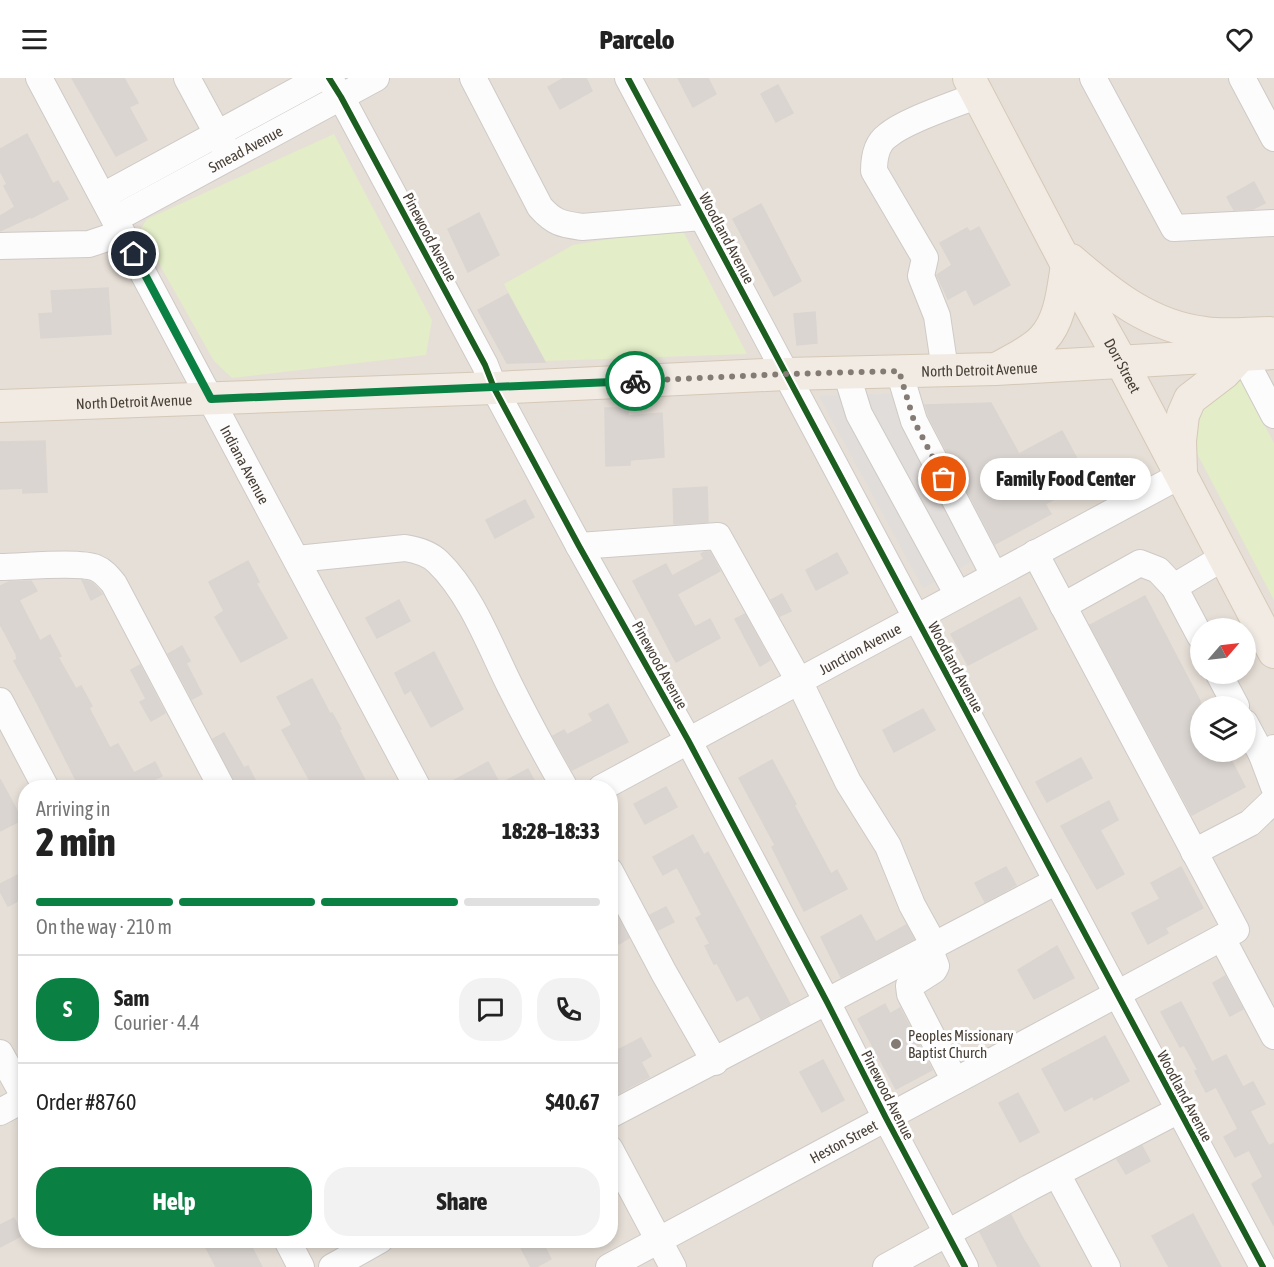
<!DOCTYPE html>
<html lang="en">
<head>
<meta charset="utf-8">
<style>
	:root { --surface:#fff; --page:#f2f2f2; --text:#222; --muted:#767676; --line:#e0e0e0; --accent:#0b8043 }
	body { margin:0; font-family:"Asap Condensed",sans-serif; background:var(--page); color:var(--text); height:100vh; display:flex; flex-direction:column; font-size:22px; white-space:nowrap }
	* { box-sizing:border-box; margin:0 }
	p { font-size:20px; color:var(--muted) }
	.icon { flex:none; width:33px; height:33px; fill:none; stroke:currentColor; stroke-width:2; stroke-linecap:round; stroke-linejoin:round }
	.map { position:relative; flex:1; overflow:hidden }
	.drawer { position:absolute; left:18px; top:702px; width:600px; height:468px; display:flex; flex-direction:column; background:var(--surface); border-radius:24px; box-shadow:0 3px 9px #0003 }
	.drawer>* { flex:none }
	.needle { width:39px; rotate:62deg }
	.controls { position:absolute; left:1190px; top:540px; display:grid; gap:12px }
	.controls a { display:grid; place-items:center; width:66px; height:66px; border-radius:50%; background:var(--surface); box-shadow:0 3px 9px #0003; font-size:30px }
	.pin { position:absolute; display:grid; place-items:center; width:51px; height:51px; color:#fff; margin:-26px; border:3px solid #fff; border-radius:50%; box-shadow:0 2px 6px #0007 }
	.courier { position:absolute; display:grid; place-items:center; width:60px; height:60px; margin:-30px; border:4px solid #0b8043; border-radius:50%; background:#fff; color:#222; box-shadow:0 2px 8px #0007 }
	.bubble { position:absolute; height:42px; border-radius:21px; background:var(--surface); box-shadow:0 3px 9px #0003; font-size:20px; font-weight:800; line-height:42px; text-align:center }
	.head em { font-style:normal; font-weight:800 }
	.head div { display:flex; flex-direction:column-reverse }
	.head { display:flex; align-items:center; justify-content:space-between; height:102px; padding:0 18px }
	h1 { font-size:39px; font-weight:800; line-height:45px }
	.bar { display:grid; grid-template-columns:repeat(4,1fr); gap:9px 6px; align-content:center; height:72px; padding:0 18px }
	.bar i { height:8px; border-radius:4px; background:var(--line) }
	.bar .selected { background:var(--accent) }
	.bar p { grid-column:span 4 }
	.line { display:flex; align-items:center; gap:15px; padding:0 18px; border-top:2px solid var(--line) }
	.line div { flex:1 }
	.round { display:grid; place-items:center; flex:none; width:63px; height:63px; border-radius:24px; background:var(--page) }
	.cta { display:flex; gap:12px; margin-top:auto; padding:12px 18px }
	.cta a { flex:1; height:69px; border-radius:24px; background:var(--accent); color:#fff; font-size:24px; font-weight:800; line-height:69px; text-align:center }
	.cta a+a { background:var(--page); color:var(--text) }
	header { display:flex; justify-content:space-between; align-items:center; height:78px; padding:0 18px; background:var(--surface); font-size:27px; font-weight:800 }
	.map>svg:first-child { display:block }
	.residential { fill:#e6dfd7; fill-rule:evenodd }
	.green { fill:#e3edc8 }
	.parking { fill:#e1ddda }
	.building { fill:#dad5d1; stroke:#dad5d0; stroke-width:1.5 }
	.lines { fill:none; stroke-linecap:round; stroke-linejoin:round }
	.minor-casing { stroke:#cecac6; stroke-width:28 }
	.major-casing { stroke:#d5c8b6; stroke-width:34 }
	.minor { stroke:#fdfcfc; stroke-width:26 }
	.major { stroke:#f1ebe4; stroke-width:32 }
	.cycleway-casing { stroke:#fff; stroke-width:10 }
	.cycleway { stroke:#1b5e20; stroke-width:6 }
	.done { stroke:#847c74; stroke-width:6; stroke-dasharray:0 10.8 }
	.route { stroke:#0b8043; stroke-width:8 }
	.poi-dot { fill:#847c74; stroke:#fff; stroke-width:2 }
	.labels { text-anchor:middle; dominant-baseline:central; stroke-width:6; stroke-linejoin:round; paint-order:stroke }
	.street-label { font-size:15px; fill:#483f35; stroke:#fff }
	.poi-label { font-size:15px; fill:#483f35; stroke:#fff; text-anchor:start }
</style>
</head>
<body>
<header><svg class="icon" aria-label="menu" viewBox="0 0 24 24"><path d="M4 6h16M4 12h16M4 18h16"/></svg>Parcelo<svg class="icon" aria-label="heart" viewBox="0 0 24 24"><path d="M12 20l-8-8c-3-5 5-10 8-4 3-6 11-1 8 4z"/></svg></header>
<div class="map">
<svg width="1274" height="1189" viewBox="0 0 1274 1189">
	<rect width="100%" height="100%" fill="#f2eeea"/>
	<!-- residential -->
	<path class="residential" d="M 0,0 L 1274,0 L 1274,1189 L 0,1189 ZM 1200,550 L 1245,550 L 1245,596 L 1200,596 ZM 1200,628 L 1245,628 L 1245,674 L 1200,674 ZM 26,710 L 610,710 L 610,1162 L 26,1162 Z"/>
	<!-- green -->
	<g class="green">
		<path d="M 334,56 L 432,242 L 426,277 L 232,300 L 214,283 L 140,152 L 147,141 Z"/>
		<path d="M 681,149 L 747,276 L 545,283 L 504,206 L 573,167 Z"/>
		<path d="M 1240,301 L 1274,365 L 1274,522 L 1192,366 L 1193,342 L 1210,320 Z"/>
	</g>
	<!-- parking -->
	<path class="parking" d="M 912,315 L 997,470 L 923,510 L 819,318 Z"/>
	<!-- building -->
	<g class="building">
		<path d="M 72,0 L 124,0 L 138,25 L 129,29 L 147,62 L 116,78 Z"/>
		<path d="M 564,0 L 586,0 L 592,13 L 560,31 L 548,9 Z"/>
		<path d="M 678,0 L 708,0 L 716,16 L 693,29 Z"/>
		<path d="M 778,7 L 793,35 L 776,44 L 761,16 Z"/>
		<path d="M 27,56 L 53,106 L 58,103 L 68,121 L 31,140 L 30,139 L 0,153 L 0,138 L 15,129 L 4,108 L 7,106 L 0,93 L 0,71 Z"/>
		<path d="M 1254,104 L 1265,125 L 1253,131 L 1234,132 L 1227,119 Z"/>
		<path d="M 761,126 L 801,203 L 774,218 L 733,141 Z"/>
		<path d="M 479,135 L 499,177 L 468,194 L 448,151 Z"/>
		<path d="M 979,149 L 1010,207 L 974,227 L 966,211 L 948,221 L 937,197 L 952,187 L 940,165 L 967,150 L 970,154 Z"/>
		<path d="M 108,210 L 111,256 L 41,260 L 39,236 L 53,235 L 51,213 Z"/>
		<path d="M 508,216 L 545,284 L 507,285 L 478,232 Z"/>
		<path d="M 815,234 L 817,265 L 797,267 L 794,236 Z"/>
		<path d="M 991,325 L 1019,376 L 1062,353 L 1089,403 L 1045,426 L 1051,436 L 995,466 L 928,337 L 925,327 Z"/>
		<path d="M 605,330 L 628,330 L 628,338 L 662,335 L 664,379 L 630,382 L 630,387 L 606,388 Z"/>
		<path d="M 45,363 L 47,414 L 23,415 L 23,410 L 0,411 L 0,364 Z"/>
		<path d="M 707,409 L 708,444 L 674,446 L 673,411 Z"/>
		<path d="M 525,422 L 534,439 L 495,460 L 486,442 Z"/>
		<path d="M 704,474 L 710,474 L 720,493 L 677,516 L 695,549 L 710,541 L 720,560 L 676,584 L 633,503 L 666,486 L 672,498 L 704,481 L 701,476 Z"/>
		<path d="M 837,475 L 848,495 L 816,512 L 806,492 Z"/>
		<path d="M 248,483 L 259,504 L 256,505 L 287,560 L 241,584 L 215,539 L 224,533 L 209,504 Z"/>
		<path d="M 82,502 L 93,505 L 102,516 L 91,522 Z"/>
		<path d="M 31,503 L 37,513 L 19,522 L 40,563 L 50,557 L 61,578 L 58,579 L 76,611 L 81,608 L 92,628 L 89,630 L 110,670 L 118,666 L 134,695 L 155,684 L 162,698 L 141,708 L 142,710 L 80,710 L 35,621 L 14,583 L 17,581 L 16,576 L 0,546 L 0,508 L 9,504 Z"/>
		<path d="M 782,516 L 791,533 L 780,538 L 771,522 Z"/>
		<path d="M 1145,518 L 1200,623 L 1200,674 L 1227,674 L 1245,709 L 1192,737 L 1090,547 Z"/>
		<path d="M 1020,519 L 1037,551 L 968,587 L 951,556 Z"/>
		<path d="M 399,522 L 410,543 L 377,560 L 366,540 Z"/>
		<path d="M 745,536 L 770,582 L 760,588 L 735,541 Z"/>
		<path d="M 182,568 L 190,583 L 186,585 L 202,616 L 192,621 L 168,576 Z"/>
		<path d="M 434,574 L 463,631 L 431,649 L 411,612 L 405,616 L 395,595 Z"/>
		<path d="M 140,587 L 165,635 L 151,643 L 140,624 L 146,621 L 131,592 Z"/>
		<path d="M 312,601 L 330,636 L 332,635 L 341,651 L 339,652 L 369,710 L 314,710 L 282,652 L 292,647 L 277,619 Z"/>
		<path d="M 608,626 L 628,664 L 572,692 L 553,658 L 564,652 L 567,657 L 593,643 L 589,636 Z"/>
		<path d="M 923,631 L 935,652 L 894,674 L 883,652 Z"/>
		<path d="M 224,655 L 244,690 L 248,688 L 256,704 L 246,710 L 237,710 L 213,661 Z"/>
		<path d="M 1081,680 L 1092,700 L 1047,724 L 1036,704 Z"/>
		<path d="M 772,682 L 796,726 L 794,727 L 831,796 L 837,792 L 847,811 L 804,833 L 772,769 L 775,767 L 739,700 Z"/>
		<path d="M 488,684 L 500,706 L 528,691 L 538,710 L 440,710 Z"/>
		<path d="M 0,701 L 22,742 L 0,753 Z"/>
		<path d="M 666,709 L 677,729 L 645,746 L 634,726 Z"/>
		<path d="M 1109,723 L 1118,742 L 1100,752 L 1124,796 L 1097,811 L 1061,748 Z"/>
		<path d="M 693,757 L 704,777 L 708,774 L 790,926 L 761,941 L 748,917 L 737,923 L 717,885 L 714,886 L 705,868 L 710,866 L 696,840 L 702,837 L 677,789 L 663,797 L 653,779 Z"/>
		<path d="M 1006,789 L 1016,807 L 985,824 L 975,805 Z"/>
		<path d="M 1181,789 L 1203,830 L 1165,850 L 1168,855 L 1148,866 L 1132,835 L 1160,821 L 1151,805 Z"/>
		<path d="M 26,793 L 26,819 L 8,828 L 0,813 L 0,806 Z"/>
		<path d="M 666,829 L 674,844 L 658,852 L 650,837 Z"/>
		<path d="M 861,837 L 876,864 L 906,847 L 914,861 L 841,899 L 821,859 Z"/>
		<path d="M 618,840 L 629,860 L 619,866 L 610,851 L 610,844 Z"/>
		<path d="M 1057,868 L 1074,900 L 1034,921 L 1018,892 Z"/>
		<path d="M 1225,898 L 1243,931 L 1230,938 L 1213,905 Z"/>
		<path d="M 1181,924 L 1212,984 L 1226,977 L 1243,1009 L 1253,1004 L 1265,1026 L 1250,1033 L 1269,1068 L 1274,1065 L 1274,1148 L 1252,1106 L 1263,1099 L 1249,1072 L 1235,1079 L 1224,1059 L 1238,1051 L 1216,1009 L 1206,1014 L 1195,993 L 1198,992 L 1184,967 L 1180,969 L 1161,934 Z"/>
		<path d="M 885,926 L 890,936 L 900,930 L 932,992 L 896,1011 L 858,941 Z"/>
		<path d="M 1105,958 L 1129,1003 L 1094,1022 L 1093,1018 L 1065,1033 L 1042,991 Z"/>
		<path d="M 641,960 L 651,978 L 641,984 L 649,999 L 619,1015 L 610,999 L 610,976 Z"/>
		<path d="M 823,982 L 844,1022 L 822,1034 L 800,994 Z"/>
		<path d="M 1018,1015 L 1039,1054 L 1020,1064 L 999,1025 Z"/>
		<path d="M 1142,1068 L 1150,1083 L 1126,1096 L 1117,1081 Z"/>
		<path d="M 1193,1136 L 1203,1155 L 1221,1189 L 1169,1189 L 1152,1158 Z"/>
		<path d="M 1011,1137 L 1022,1159 L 1040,1189 L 998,1189 L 980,1154 Z"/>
		<path d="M 14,1140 L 23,1157 L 0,1169 L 0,1147 Z"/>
		<path d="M 202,1162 L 248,1162 L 262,1189 L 216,1189 Z"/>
		<path d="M 517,1162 L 541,1162 L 551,1181 L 536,1189 L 531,1189 Z"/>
	</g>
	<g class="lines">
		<!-- minor casing -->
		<g class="minor-casing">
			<g id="minor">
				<path id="s1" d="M 39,0 L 418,710"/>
				<path d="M 187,0 L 225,70"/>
				<path d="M 329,0 L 341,19 L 485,287 L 494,310 L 579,468 L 688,662 L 827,924 L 886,1040 L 965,1189"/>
				<path d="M 473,0 L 540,129 C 554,145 562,146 582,149 L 702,139"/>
				<path d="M 628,0 L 1263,1189"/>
				<path d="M 1093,0 L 1174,150 L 1274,145"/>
				<path d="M 1242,0 L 1274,60"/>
				<path d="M 103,118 L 320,0"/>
				<path id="s2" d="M 115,141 L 376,0"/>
				<path d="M 0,168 L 89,166 L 122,155"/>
				<path d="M 1242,276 L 1274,337"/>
				<path d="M 945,292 L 937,238 L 921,198 L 925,180 L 874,93 C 874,81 876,66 887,58 C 906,42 954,27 978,17"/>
				<path d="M 899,293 L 914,343 L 994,497"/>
				<path d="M 846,294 L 859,336 L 958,517"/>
				<path d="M 579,468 L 718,458 L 799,603 L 848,704 L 888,768 L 912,827 L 934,867"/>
				<path d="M 297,481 L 405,470 C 417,472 429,475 438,484 C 471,516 490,568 510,608 C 527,642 546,677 565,710"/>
				<path d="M 0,489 C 22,489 79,483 96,490 C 104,493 109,500 114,506 L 222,710"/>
				<path d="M 1174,509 L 1224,479"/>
				<path d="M 1063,528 L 1140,485 L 1158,492 L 1174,509 L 1200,558"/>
				<path d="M 1219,596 L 1236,628"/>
				<path d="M 0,623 L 46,710"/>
				<path d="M 1245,645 L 1262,677 L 1274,670"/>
				<path d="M 1262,677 L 1274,709"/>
				<path id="s3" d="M 601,710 L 1181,397"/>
				<path d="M 1194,774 L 1250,745 L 1274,722"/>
				<path d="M 610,793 L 664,895 L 715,984"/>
				<path d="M 1222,860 L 1274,958"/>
				<path d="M 929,870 L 936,888 L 934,892 L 909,908 L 910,916 L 955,1003"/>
				<path d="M 0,975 L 25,1020"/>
				<path d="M 0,1034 L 26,1020"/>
				<path d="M 610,1037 L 1057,803"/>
				<path d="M 610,1071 L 673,1189"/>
				<path d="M 1057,1096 L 1107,1189"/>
				<path d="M 287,1162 L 301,1189"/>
				<path d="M 332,1189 L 380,1162"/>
				<path id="s4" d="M 609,1189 L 1236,852 L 1035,475"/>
				<path d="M 886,1189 L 1029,1110 L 1179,1032"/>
			</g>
		</g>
		<!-- major casing -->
		<g class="major-casing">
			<g id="major">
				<path id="s5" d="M 969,0 L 1067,187 L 1122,285 L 1274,574"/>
				<path d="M 1071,182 C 1110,216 1151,249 1205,255 C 1226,258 1249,255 1270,255"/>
				<path d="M 1000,289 C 1014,281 1032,273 1043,261 C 1061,242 1063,211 1067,187"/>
				<path id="s6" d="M 0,328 L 494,310 L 786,296 L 996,291 L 1274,275"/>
				<path d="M 1181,393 L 1180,363 L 1183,337 L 1190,321 L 1224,295 L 1242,276"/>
			</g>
		</g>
		<!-- minor -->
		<use href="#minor" class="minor"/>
		<!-- major -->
		<use href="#major" class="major"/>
		<!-- cycleway casing -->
		<g class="cycleway-casing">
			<g id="cycleway">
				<path d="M 329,0 L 341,19 L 485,287 L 494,310 L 579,468 L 688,662 L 827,924 L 886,1040 L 965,1189"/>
				<path d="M 628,0 L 1263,1189"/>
			</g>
		</g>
		<!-- cycleway -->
		<use href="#cycleway" class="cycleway"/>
	</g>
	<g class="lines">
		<!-- done -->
		<path class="done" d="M 635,303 L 786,296 L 899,293 L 914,343 L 944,401"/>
		<!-- route -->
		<path class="route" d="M 134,176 L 211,321 L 635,303"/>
	</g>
	<!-- markers -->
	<circle class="poi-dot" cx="896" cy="966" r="6"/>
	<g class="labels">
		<!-- street labels -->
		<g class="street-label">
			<text stroke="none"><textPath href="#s2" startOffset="148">Smead Avenue</textPath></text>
			<text transform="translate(430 159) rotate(62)">Pinewood Avenue</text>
			<text transform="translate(727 160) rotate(62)">Woodland Avenue</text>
			<text stroke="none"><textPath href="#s5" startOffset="326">Dorr Street</textPath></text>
			<text stroke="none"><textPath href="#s6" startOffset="980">North Detroit Avenue</textPath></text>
			<text stroke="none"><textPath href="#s6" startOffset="134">North Detroit Avenue</textPath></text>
			<text stroke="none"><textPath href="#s1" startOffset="438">Indiana Avenue</textPath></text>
			<text stroke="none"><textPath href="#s3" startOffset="294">Junction Avenue</textPath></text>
			<text transform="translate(660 587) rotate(61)">Pinewood Avenue</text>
			<text transform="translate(956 589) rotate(62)">Woodland Avenue</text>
			<text transform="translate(888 1017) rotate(63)">Pinewood Avenue</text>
			<text transform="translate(1185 1018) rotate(62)">Woodland Avenue</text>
			<text stroke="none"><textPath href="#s4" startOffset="266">Heston Street</textPath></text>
		</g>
		<!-- poi labels -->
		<g class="poi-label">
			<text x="908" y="957">Peoples Missionary<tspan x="908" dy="17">Baptist Church</tspan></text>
		</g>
	</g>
</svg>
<div class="controls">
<a><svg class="needle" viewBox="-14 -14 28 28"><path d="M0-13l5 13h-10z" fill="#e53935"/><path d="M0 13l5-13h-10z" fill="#767676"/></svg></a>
<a><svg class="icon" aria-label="layers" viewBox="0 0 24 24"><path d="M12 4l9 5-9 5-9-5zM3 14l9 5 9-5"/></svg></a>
</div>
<div class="pin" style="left:944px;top:401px;background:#ea580c"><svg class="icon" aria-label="bag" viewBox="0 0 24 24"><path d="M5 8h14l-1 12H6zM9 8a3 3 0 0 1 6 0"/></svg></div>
<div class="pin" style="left:134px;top:176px;background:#1f2937"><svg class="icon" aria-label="home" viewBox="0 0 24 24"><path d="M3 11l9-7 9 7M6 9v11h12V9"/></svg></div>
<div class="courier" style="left:635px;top:303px"><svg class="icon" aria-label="bike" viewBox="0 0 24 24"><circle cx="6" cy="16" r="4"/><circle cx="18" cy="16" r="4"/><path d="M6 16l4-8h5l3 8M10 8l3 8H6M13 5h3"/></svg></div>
<div class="bubble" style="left:980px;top:380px;width:171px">Family Food Center</div>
<section class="drawer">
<div class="head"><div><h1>2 min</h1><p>Arriving in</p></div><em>18:28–18:33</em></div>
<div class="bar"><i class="selected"></i><i class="selected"></i><i class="selected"></i><i></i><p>On the way · 210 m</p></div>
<div class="line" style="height:108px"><b class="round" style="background:var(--accent);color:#fff">S</b><div><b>Sam</b><p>Courier · 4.4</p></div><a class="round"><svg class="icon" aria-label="chat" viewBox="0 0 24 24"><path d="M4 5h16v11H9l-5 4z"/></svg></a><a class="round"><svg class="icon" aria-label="phone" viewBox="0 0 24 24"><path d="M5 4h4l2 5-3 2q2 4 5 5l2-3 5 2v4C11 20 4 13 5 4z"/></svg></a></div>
<div class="line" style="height:78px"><div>Order #8760</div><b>$40.67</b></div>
<div class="cta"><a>Help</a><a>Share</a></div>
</section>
</div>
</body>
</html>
